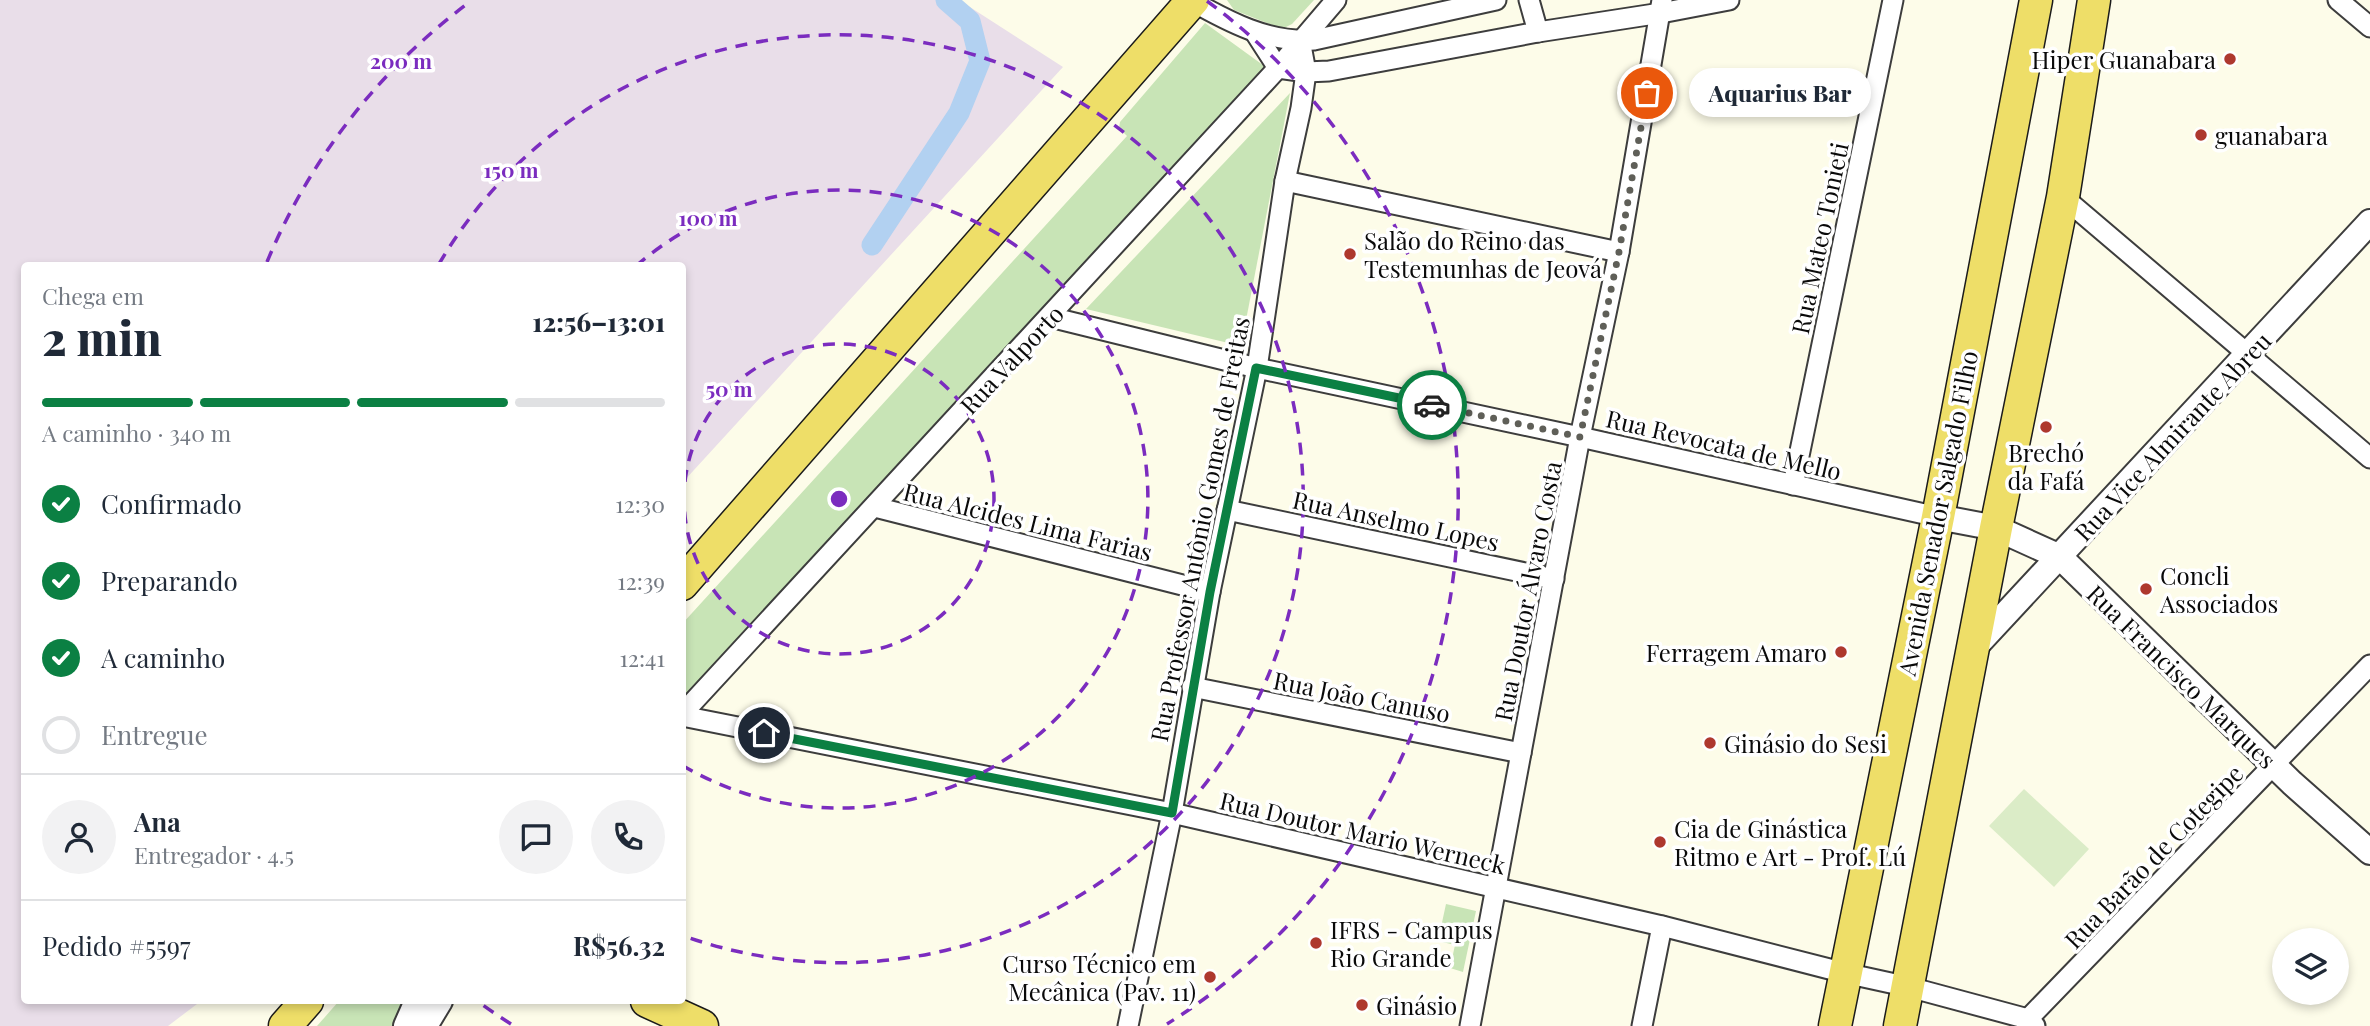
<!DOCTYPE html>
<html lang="pt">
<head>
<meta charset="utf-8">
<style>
	:root { --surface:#fff; --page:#f2f2f3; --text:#1f2937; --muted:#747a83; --line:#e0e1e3; --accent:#0b8043 }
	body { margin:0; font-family:"Playfair Display",serif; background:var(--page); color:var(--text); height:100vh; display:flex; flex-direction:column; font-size:26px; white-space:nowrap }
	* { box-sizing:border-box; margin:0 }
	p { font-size:23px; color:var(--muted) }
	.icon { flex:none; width:38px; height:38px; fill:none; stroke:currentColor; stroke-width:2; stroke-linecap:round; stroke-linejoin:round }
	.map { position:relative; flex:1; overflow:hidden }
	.sheet { position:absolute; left:21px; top:262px; width:665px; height:742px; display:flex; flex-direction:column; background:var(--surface); border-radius:7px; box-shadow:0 4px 10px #0003 }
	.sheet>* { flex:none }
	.tools { position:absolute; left:2272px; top:928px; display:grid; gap:14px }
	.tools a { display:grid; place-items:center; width:77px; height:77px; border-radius:50%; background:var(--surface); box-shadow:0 4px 10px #0003; font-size:35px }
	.pin { position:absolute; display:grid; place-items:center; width:60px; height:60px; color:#fff; margin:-30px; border:4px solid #fff; border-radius:50%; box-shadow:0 2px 7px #0007 }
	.courier { position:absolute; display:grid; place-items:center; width:70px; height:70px; margin:-35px; border:5px solid #0b8043; border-radius:50%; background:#fff; color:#222; box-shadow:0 2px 9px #0007 }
	.bubble { position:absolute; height:49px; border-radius:24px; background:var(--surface); box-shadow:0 4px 10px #0003; font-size:23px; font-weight:800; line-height:49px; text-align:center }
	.head em { font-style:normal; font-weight:800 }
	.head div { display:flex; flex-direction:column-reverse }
	.head { display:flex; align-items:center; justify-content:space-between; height:119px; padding:0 21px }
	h1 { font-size:46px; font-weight:800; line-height:52px }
	.bar { display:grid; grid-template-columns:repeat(4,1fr); gap:10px 7px; align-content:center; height:84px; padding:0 21px }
	.bar i { height:9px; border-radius:5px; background:var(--line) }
	.bar .on { background:var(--accent) }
	.bar p { grid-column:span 4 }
	.line { display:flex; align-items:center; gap:18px; padding:0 21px; border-top:2px solid var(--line) }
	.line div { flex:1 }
	.round { display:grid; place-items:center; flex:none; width:74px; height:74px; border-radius:37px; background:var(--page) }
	ol { padding:0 21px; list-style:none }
	li { display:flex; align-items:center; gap:21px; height:77px }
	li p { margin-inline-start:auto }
	li .icon { padding:7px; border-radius:50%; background:var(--accent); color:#fff; stroke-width:4 }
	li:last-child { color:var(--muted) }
	li i { width:38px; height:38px; border:4px solid var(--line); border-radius:50% }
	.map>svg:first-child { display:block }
	.industrial { fill:#e9dee9 }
	.green { fill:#c8e4b6 }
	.pitch { fill:#dbecc7 }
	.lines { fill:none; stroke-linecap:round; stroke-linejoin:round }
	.canal { stroke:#b2d1f1; stroke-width:21 }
	.minor-casing { stroke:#3d3d3d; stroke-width:23 }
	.tertiary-casing { stroke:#3d3d3d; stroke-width:28 }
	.primary-casing { stroke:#1b1b1b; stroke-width:35 }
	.minor { stroke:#fff; stroke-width:19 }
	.tertiary { stroke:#fff; stroke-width:24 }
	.primary { stroke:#eede68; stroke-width:32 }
	.done { stroke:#5f5f58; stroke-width:7; stroke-dasharray:0 12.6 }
	.route { stroke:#0b8043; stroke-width:9 }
	.ring { fill:none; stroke:#7b2cbf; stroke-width:3.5; stroke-dasharray:12 9 }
	.poi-dot { fill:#ae382e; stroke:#fff; stroke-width:2.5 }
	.labels { text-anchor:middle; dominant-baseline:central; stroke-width:7; stroke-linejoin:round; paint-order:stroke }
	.poi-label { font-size:24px; fill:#0a0a0a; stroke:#fff; text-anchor:start }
	.street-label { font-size:24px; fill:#0a0a0a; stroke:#fff }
	.centre { fill:#7b2cbf; stroke:#fff; stroke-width:3.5 }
	.ring-label { font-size:21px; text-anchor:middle; font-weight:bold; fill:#7b2cbf; stroke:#fff; stroke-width:7; stroke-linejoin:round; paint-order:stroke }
</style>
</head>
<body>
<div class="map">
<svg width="2370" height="1026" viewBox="0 0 2370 1026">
	<rect width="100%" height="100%" fill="#fdfce9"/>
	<!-- industrial -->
	<path class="industrial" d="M 0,0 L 959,0 L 1063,67 L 683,482 L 682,266 L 24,266 L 24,1001 L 201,1001 L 168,1026 L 0,1026 Z"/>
	<!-- green -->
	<g class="green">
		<path d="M 1227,0 L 1314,0 L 1292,24 L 1282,29 L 1234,10 Z"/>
		<path d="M 1205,23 L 1267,68 L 688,697 L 683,693 L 682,624 L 1127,136 L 1119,128 L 1120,122 Z"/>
		<path d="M 1290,93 L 1241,346 L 1086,309 Z"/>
		<path d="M 1446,904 L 1476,911 L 1463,972 L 1450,968 L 1455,945 L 1438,941 Z"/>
		<path d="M 339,1001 L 403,1001 L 396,1026 L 317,1026 Z"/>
	</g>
	<!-- pitch -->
	<path class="pitch" d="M 2024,789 L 2089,849 L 2054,887 L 1989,826 Z"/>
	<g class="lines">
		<!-- canal -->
		<path class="canal" d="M 872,245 L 959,113 L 980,61 L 970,21 L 946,0"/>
		<!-- minor casing -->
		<g class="minor-casing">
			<g id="minor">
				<path d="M 1190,0 C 1229,22 1268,43 1314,40 L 1496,0"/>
				<path d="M 1529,0 L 1538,32"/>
				<path d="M 2338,0 L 2370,27"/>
				<path d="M 1256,34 L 1278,68 L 1306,72 L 1329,71 L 1538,32 L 1661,13 L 1729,0"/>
				<path d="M 1285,181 L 1619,252"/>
				<path d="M 2063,197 L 2370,458"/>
				<path d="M 1050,317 L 1257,368 L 1580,437 L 1938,517"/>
				<path d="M 1793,485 L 1893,0"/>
				<path d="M 875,507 L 1210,592"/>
				<path d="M 1227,510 L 1554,579"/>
				<path d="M 1192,687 L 1521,753"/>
				<path d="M 682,714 L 1278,68 L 1336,0"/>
				<path d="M 682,716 L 1172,813 L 1662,926 L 1845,973 L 1909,987 L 2028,1019 L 2035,1026"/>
				<path d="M 2028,1019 L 2370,665"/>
				<path d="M 1128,1026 L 1172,813 L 1210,592 L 1257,368 L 1285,181 L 1301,108 L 1306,72 L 1300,40"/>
				<path d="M 1470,1026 L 1580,437 L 1619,252 L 1662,0"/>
				<path d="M 1642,1026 L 1662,926"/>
			</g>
		</g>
		<!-- tertiary casing -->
		<g class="tertiary-casing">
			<g id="tertiary">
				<path d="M 1938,517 L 1996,528 L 2060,557 L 2292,783 L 2370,852"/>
				<path d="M 1973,649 L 2370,222"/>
				<path d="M 406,1026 L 417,1001"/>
				<path d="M 425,1026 L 440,1001"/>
			</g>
		</g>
		<!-- primary casing -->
		<g class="primary-casing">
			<g id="primary">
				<path d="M 682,584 L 1193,0"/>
				<path d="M 647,1001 L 702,1026"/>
				<path d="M 285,1026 L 307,1001"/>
				<path d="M 1835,1026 L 1938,517 L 2036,0"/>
				<path d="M 1900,1026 L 1996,528 L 2063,197 L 2094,0"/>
			</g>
		</g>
		<!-- minor -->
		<use href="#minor" class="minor"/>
		<!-- tertiary -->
		<use href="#tertiary" class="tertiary"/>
		<!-- primary -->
		<use href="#primary" class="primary"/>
	</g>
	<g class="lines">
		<!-- done -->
		<path class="done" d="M 1432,405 L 1580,437 L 1619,252 L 1647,93"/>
		<!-- route -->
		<path class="route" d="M 764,733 L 1172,813 L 1210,592 L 1256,368 L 1432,405"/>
	</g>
	<!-- distance rings -->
	<g class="ring">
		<circle cx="839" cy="499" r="155"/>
		<path d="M636 266A309 309 0 1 1 685 767"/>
		<path d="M439 264A464 464 0 1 1 684 936"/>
		<path d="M511 1024A619 619 0 0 1 480 1003M267 262A619 619 0 0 1 471 1M1207 1A619 619 0 0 1 1167 1024"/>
	</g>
	<!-- markers -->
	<g class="poi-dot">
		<circle cx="2230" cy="59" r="7"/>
		<circle cx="2201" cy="135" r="7"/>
		<circle cx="1350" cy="254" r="7"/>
		<circle cx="2046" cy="427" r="7"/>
		<circle cx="2146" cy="589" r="7"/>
		<circle cx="1841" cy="652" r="7"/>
		<circle cx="1710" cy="743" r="7"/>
		<circle cx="1660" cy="842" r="7"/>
		<circle cx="1316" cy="943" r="7"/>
		<circle cx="1210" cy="977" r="7"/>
		<circle cx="1362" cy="1005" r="7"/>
	</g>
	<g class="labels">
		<!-- poi labels -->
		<g class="poi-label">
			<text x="2216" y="59" text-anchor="end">Hiper Guanabara</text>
			<text x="2215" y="135">guanabara</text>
			<text x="1364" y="240">Salão do Reino das<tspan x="1364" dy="28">Testemunhas de Jeová</tspan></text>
			<text x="2046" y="452" text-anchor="middle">Brechó<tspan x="2046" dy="28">da Fafá</tspan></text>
			<text x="2160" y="575">Concli<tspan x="2160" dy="28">Associados</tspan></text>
			<text x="1827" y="652" text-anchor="end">Ferragem Amaro</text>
			<text x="1724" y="743">Ginásio do Sesi</text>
			<text x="1674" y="828">Cia de Ginástica<tspan x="1674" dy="28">Ritmo e Art - Prof. Lú</tspan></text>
			<text x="1330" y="929">IFRS - Campus<tspan x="1330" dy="28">Rio Grande</tspan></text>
			<text x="1196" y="963" text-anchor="end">Curso Técnico em<tspan x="1196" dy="28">Mecânica (Pav. 11)</tspan></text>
			<text x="1376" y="1005">Ginásio</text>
		</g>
		<!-- street labels -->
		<g class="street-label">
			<text transform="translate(1819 238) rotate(-78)">Rua Mateo Tonieti</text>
			<text transform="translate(1011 359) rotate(-47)">Rua Valporto</text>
			<text transform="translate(2172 436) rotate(-47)">Rua Vice Almirante Abreu</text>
			<text transform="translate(1724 444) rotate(13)">Rua Revocata de Mello</text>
			<text transform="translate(1937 513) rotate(-79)">Avenida Senador Salgado Filho</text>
			<text transform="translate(1396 520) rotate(12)">Rua Anselmo Lopes</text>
			<text transform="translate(1028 521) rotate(14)">Rua Alcides Lima Farias</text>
			<text transform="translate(1199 529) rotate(-79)">Rua Professor Antônio Gomes de Freitas</text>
			<text transform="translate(1527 591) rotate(-79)">Rua Doutor Álvaro Costa</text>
			<text transform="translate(2182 676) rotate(44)">Rua Francisco Marques</text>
			<text transform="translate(1362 696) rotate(11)">Rua João Canuso</text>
			<text transform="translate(1363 832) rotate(13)">Rua Doutor Mario Werneck</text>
			<text transform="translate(2153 856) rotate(-46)">Rua Barão de Cotegipe</text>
		</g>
	</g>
	<circle cx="839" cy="499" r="10" class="centre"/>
	<g class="ring-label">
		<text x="401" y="69">200 m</text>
		<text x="511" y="178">150 m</text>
		<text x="708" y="226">100 m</text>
		<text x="729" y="397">50 m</text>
	</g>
</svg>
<div class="tools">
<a><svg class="icon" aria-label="layers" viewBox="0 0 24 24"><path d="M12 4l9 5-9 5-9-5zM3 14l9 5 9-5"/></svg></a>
</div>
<div class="pin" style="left:1647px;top:93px;background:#ea580c"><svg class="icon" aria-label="bag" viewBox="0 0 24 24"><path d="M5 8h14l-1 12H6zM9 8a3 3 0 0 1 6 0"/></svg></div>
<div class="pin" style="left:764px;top:733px;background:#1f2937"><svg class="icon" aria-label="home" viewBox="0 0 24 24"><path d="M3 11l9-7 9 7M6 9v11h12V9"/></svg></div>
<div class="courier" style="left:1432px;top:405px"><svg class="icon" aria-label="car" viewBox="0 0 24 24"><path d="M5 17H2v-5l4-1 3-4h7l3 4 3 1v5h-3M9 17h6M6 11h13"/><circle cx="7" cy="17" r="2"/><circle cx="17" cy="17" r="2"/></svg></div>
<div class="bubble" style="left:1689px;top:68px;width:182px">Aquarius Bar</div>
<section class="sheet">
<div class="head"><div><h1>2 min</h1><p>Chega em</p></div><em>12:56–13:01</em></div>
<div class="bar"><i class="on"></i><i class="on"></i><i class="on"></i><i></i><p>A caminho · 340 m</p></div>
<ol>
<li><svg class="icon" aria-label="check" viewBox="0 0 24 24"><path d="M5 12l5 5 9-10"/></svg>Confirmado<p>12:30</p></li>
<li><svg class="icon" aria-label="check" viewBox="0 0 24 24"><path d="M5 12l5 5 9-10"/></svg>Preparando<p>12:39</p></li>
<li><svg class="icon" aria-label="check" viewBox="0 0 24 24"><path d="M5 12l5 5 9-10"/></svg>A caminho<p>12:41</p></li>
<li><i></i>Entregue</li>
</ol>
<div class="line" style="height:126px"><a class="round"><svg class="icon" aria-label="person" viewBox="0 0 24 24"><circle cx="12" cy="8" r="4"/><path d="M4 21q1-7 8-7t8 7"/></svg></a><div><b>Ana</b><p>Entregador · 4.5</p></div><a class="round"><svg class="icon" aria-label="chat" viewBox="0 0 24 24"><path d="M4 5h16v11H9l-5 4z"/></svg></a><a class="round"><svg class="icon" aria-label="phone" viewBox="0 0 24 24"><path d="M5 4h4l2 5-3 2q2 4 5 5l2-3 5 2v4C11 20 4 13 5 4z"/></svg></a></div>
<div class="line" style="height:91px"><div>Pedido #5597</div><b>R$56.32</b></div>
</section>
</div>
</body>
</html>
